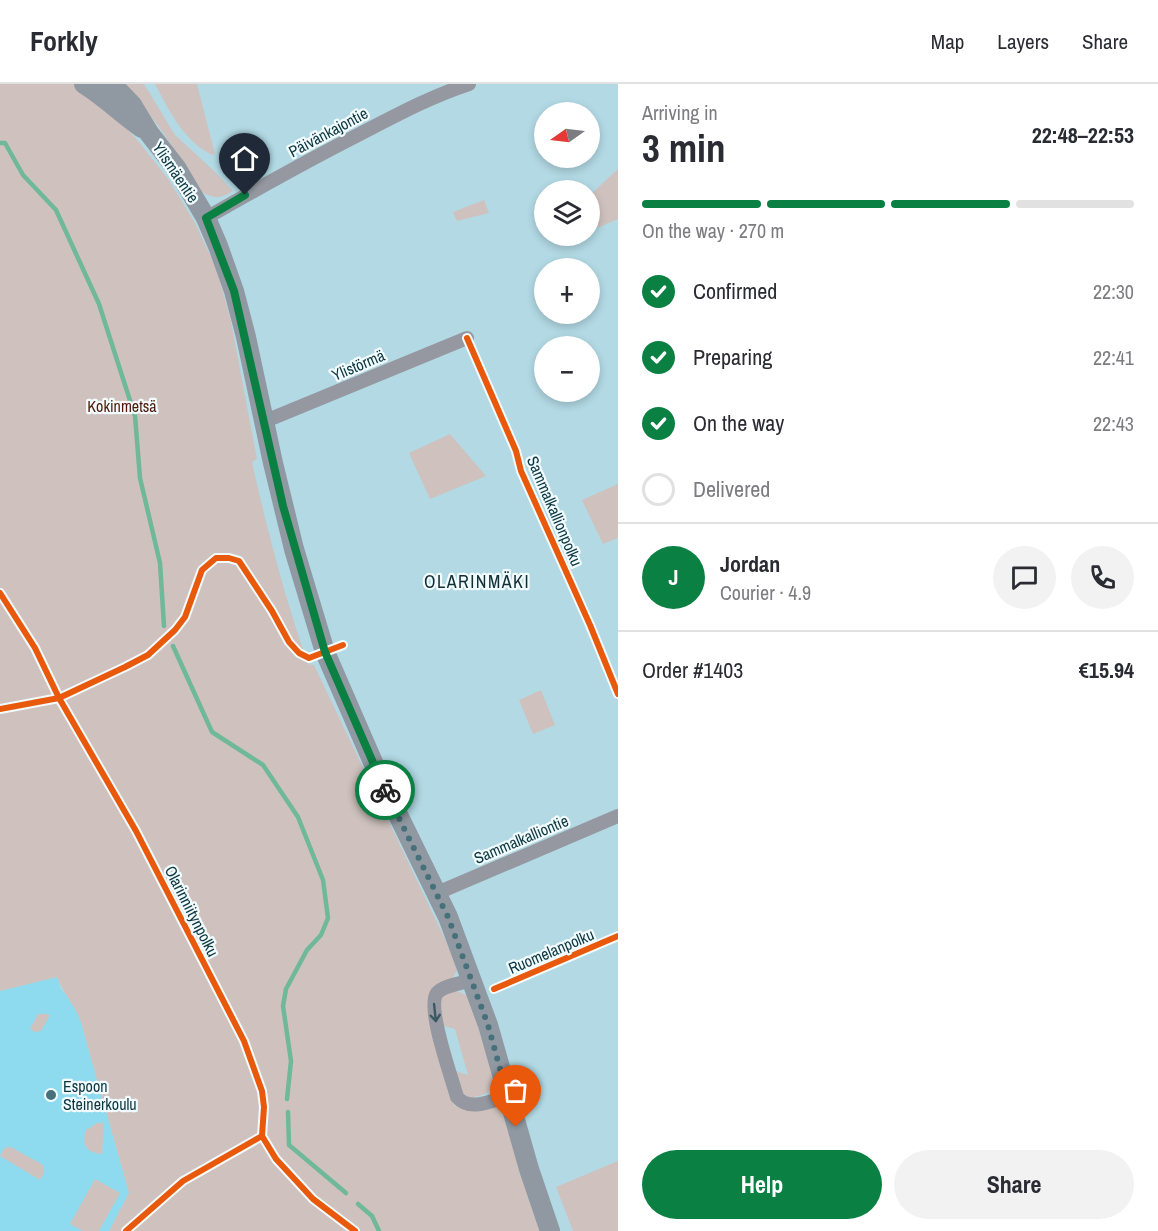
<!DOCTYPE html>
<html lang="en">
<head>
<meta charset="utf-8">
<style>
	:root { --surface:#fff; --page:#f2f2f3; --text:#2b2b33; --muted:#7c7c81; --line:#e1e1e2; --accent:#0b8043 }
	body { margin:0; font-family:"Archivo Narrow",sans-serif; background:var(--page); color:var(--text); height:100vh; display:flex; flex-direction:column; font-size:22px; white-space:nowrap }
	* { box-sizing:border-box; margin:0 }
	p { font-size:20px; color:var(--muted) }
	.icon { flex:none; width:33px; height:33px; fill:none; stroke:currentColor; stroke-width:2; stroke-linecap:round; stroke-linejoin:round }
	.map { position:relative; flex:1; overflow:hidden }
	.details { display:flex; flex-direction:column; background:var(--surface); width:540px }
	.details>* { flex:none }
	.needle { width:39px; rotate:256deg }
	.fabs { position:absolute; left:534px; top:18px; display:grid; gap:12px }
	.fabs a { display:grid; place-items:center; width:66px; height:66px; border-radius:50%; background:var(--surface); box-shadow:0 3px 9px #0003; font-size:30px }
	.pin { position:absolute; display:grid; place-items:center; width:51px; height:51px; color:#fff; margin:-62px -26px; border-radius:50% 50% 50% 0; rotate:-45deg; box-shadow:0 0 6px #0007 }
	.pin .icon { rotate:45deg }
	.courier { position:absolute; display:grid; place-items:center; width:60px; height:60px; margin:-30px; border:4px solid #0b8043; border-radius:50%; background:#fff; color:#222; box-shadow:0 2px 8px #0007 }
	.head em { font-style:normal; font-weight:700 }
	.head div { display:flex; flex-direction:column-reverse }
	.head { display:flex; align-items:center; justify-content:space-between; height:102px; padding:0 24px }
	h1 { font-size:39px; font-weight:700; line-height:45px }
	.bar { display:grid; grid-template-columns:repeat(4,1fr); gap:9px 6px; align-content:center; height:72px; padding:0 24px }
	.bar i { height:8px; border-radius:4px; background:var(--line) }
	.bar .on { background:var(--accent) }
	.bar p { grid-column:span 4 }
	.line { display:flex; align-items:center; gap:15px; padding:0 24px; border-top:2px solid var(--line) }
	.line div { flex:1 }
	.round { display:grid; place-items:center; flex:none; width:63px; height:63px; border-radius:32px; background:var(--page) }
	ol { padding:0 24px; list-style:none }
	li { display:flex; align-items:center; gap:18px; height:66px }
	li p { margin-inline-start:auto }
	li .icon { padding:6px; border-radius:50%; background:var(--accent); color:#fff; stroke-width:4 }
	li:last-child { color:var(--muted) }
	li i { width:33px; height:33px; border:3px solid var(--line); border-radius:50% }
	.button { display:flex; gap:12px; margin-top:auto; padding:12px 24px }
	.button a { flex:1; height:69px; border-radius:36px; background:var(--accent); color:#fff; font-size:24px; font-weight:700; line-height:69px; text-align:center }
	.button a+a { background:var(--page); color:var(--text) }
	header { display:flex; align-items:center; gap:36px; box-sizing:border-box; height:84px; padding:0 30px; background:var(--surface); border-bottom:2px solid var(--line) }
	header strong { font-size:28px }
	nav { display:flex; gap:33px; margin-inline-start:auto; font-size:21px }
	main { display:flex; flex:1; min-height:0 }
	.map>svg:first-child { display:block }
	.built { fill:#8edbf0 }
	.green { fill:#cfc2be }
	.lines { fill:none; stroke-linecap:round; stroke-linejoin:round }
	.stream { stroke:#6fb89a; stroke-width:4.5 }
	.minor { stroke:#9598a1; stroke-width:14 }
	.secondary { stroke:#9098a1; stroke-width:20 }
	.cycleway-casing { stroke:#f2fbfd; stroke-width:10 }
	.cycleway { stroke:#e8590c; stroke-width:6 }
	.oneway { stroke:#3c5963 }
	.done { stroke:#46707a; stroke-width:6; stroke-dasharray:0 10.8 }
	.route { stroke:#0b8043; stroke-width:8 }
	.poi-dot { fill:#46707a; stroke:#f2fbfd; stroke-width:2 }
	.labels { text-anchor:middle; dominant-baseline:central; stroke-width:4.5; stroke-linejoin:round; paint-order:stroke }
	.street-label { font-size:16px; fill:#0c3741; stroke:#f2fbfd }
	.park-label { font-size:16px; fill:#4f1a09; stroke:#f2fbfd }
	.poi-label { font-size:16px; fill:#0c3741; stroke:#f2fbfd; text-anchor:start }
	.neighbourhood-label { font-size:18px; letter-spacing:1.5px; fill:#102f37; stroke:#f2fbfd }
</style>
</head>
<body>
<header>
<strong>Forkly</strong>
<nav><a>Map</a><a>Layers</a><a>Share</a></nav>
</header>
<main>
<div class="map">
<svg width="618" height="1147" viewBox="0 0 618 1147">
	<rect width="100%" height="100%" fill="#b2d9e4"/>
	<!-- built -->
	<path class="built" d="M 57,893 L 61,905 L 73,918 L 80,935 L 129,1109 L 109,1147 L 0,1147 L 0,907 Z"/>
	<!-- green -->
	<g class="green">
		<path d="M 0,0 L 75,0 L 104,23 L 135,53 L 169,96 L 195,139 L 216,184 L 230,233 L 257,375 L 252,378 C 267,446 285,514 308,580 L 314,581 L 454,874 L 457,887 L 453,893 L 437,904 L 428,927 L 454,1021 C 472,1031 483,1016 501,1026 L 542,1147 L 109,1147 L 129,1109 L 80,935 C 73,919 63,909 57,893 L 0,907 Z"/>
		<path d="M 122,0 L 144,0 L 175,51 L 214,87 L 233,107 C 221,115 214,115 202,108 C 177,71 155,31 122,0 Z"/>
		<path d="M 155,0 L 197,0 L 215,70 L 212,71 C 183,56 170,28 155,0 Z"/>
		<path d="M 618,85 L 618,135 L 590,147 L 590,111 Z"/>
		<path d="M 484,116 L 489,129 L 457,137 L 453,128 Z"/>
		<path d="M 450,350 L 486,392 L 430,415 L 409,369 Z"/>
		<path d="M 618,400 L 618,454 L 603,460 L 582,416 Z"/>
		<path d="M 541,606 L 555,641 L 533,650 L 519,616 Z"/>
		<path d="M 455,906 L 466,911 L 470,917 L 493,991 C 494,1010 486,1010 470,1014 L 462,1009 L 452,986 L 468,991 L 455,945 L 440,941 L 439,914 Z"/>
		<path d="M 38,930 L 47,930 L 50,931 L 41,947 L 35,948 L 30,945 Z"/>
		<path d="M 97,1039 L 104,1039 L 102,1070 C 87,1069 81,1061 86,1046 Z"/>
		<path d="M 11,1063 L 43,1081 L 44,1089 L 40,1096 L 0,1072 L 4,1064 Z"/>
		<path d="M 618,1077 L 618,1147 L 573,1147 L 556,1103 Z"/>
		<path d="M 95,1095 L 120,1109 L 99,1147 L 83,1147 L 70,1140 Z"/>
	</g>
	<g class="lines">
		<!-- stream -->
		<g class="stream">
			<path d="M 0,59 L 5,59 L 23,91 L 56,126 L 99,220 L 135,332 L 140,394 L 160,479 L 164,542"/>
			<path d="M 173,562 L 212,648 L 263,681 L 298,733 L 323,796 L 328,834 L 321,851 L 307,866 L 286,905 L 283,922 L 291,977 L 287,1015"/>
			<path d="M 288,1028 L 289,1061 L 346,1109"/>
			<path d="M 358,1120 L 372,1132 L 379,1147"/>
		</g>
		<!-- minor -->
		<g class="minor">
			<path d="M 206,134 C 255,106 305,78 356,52 C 393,33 429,13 469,0"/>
			<path d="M 263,338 L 467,254"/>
			<path d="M 437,809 L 618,732"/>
			<path d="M 472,896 C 463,899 444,901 437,909 C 426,924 452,994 457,1013 C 470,1028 491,1017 508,1012"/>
		</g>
		<!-- secondary -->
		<g class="secondary">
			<path d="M 84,0 C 105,13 122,30 142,44"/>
			<path d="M 112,0 L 132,21 L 149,49 L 177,85 L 206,134 L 218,162 L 234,207 L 246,253 L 273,379 L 294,465 L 325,568 L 379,692 L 448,833 L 488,941 L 529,1085 L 550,1147"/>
		</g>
		<!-- cycleway casing -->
		<g class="cycleway-casing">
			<g id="cycleway">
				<path d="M 467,254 L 516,367 L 521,387 L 590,541 L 618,610"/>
				<path d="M 0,509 L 35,564 L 59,614 L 136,747 L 244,957 L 262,1007 L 264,1023 L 262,1052 L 276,1075 L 313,1115 L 355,1147"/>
				<path d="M 0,625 L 59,614 L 125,583 L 148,571 L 175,546 L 185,533 L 202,486 L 216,474 L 229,474 L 239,477 L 272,527 L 289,558 L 299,569 L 309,574 L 343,561"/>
				<path d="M 494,905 L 618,852"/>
				<path d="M 126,1147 L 183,1097 L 262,1052"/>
			</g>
		</g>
		<!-- cycleway -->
		<use href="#cycleway" class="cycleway"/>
	</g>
	<!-- one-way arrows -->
	<defs><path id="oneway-shaft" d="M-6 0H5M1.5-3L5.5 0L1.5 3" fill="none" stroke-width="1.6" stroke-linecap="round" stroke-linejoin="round" transform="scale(1.5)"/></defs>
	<use class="oneway" href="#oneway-shaft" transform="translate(435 929) rotate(84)"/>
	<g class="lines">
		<!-- done -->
		<path class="done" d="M 385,706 L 448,833 L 488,941 L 516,1043"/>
		<!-- route -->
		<path class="route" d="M 245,111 L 206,134 L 234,207 L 283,422 L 325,568 L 385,706"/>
	</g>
	<!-- markers -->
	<circle class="poi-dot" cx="51" cy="1011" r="6"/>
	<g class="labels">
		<!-- street labels -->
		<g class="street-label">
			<text transform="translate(328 48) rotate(-28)">Päivänkajontie</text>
			<text transform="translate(176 88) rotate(56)">Ylismäentie</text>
			<text transform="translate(358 281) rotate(-23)">Ylistörmä</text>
			<text transform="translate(555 427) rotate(67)">Sammalkallionpolku</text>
			<text transform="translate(521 755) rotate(-23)">Sammalkalliontie</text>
			<text transform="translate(192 827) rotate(63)">Olarinniitynpolku</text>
			<text transform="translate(551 867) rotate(-23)">Ruomelanpolku</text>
		</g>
		<!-- park labels -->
		<g class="park-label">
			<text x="122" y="322">Kokinmetsä</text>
		</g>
		<!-- poi labels -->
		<g class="poi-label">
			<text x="63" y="1002">Espoon<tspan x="63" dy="18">Steinerkoulu</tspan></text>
		</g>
		<!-- neighbourhood labels -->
		<g class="neighbourhood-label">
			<text x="477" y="497">OLARINMÄKI</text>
		</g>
	</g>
</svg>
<div class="fabs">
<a><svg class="needle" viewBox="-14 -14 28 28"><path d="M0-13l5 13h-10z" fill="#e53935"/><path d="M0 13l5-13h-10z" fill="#7c7c81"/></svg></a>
<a><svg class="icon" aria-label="layers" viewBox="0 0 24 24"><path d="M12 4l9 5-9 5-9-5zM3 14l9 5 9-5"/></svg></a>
<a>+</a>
<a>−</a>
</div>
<div class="pin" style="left:516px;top:1043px;background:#ea580c"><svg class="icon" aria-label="bag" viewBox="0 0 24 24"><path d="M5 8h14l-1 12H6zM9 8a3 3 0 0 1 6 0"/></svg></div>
<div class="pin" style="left:245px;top:111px;background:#1f2937"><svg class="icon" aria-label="home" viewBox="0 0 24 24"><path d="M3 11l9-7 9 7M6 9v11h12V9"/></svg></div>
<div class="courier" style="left:385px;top:706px"><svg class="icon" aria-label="bike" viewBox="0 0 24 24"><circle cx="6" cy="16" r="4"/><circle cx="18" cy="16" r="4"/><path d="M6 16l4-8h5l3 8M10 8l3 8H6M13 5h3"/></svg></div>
</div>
<section class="details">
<div class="head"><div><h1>3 min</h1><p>Arriving in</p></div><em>22:48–22:53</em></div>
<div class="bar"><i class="on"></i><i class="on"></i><i class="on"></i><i></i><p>On the way · 270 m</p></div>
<ol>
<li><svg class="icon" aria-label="check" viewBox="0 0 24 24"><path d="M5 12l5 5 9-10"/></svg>Confirmed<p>22:30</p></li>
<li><svg class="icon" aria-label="check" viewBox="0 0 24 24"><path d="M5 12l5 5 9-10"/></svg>Preparing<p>22:41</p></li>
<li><svg class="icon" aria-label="check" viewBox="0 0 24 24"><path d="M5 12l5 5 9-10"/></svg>On the way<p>22:43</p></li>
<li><i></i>Delivered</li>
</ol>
<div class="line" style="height:108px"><b class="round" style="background:var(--accent);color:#fff">J</b><div><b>Jordan</b><p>Courier · 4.9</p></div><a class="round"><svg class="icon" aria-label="chat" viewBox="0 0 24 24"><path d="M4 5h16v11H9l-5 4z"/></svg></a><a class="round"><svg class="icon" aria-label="phone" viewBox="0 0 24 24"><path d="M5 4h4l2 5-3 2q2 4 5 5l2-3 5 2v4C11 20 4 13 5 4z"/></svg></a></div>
<div class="line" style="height:78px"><div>Order #1403</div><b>€15.94</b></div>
<div class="button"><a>Help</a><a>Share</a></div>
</section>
</main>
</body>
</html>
